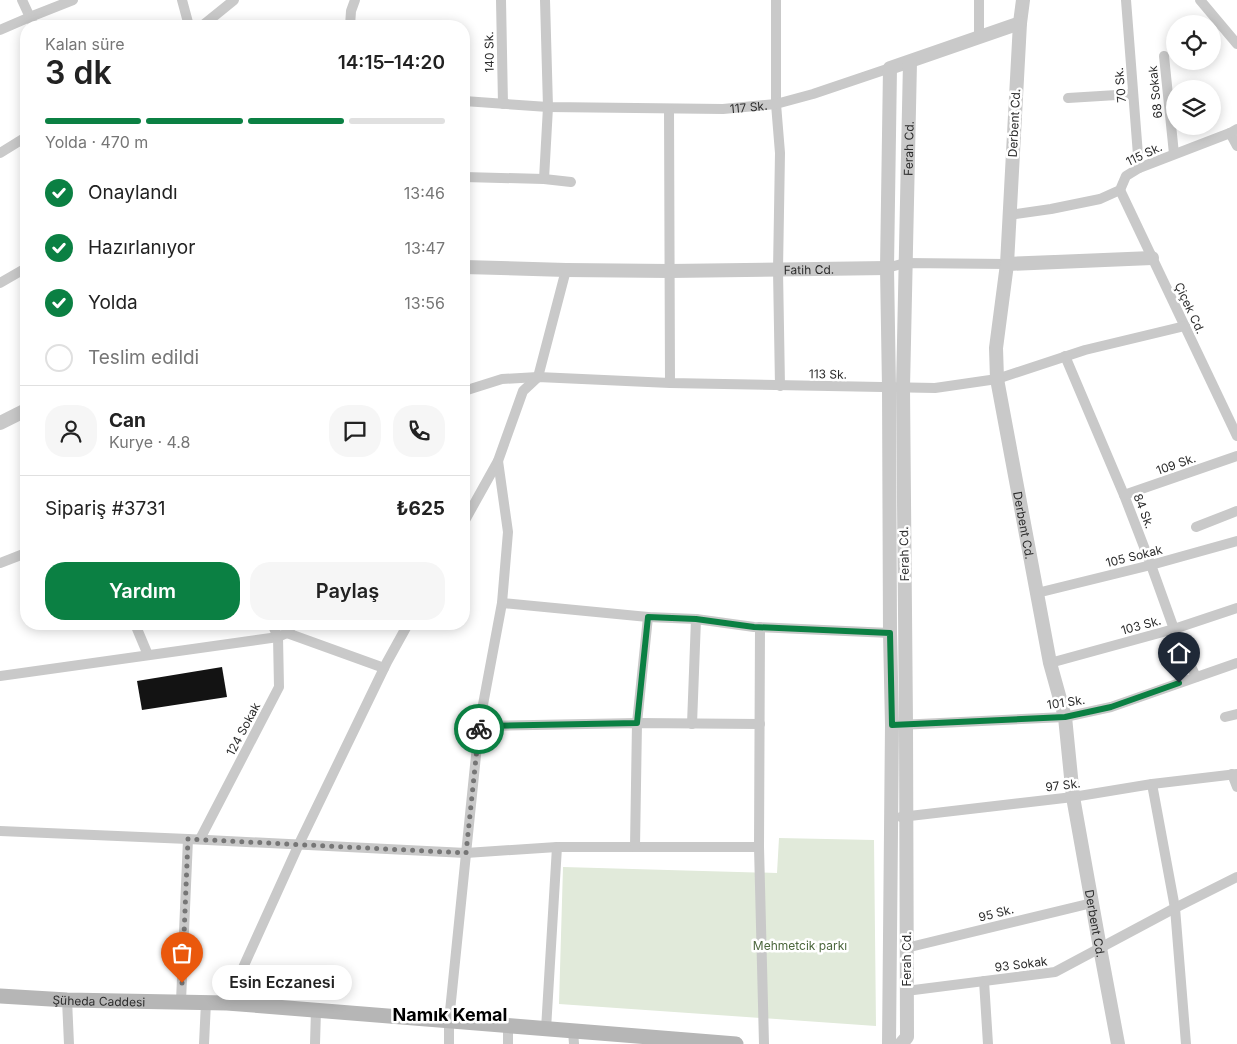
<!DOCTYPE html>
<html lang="tr">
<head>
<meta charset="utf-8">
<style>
	:root { --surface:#fff; --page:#f6f6f6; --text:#222; --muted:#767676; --line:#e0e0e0; --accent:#0b8043 }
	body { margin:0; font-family:Inter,sans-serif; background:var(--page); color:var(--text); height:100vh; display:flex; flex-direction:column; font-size:19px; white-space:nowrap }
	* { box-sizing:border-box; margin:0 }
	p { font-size:16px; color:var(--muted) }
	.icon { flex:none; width:28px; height:28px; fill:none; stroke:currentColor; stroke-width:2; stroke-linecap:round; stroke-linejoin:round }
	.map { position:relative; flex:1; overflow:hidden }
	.side { position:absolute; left:20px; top:20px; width:450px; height:610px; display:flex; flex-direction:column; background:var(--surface); border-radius:20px; box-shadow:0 2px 12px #0003 }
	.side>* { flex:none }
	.tools { position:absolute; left:1166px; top:15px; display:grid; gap:10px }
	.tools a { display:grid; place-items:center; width:55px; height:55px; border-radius:50%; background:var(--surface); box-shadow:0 2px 12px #0003; font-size:25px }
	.pin { position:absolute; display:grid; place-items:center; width:42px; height:42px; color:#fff; margin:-51px -21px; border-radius:50% 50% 50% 0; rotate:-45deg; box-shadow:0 0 5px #0007 }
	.pin .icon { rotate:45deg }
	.courier { position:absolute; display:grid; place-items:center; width:50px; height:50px; margin:-25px; border:4px solid #0b8043; border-radius:50%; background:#fff; color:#222; box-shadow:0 1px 6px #0007 }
	.bubble { position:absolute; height:35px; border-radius:18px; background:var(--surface); box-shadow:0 2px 12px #0003; font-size:16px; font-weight:600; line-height:35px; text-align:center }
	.overview em { font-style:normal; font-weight:600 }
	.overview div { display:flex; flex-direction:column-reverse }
	.overview { display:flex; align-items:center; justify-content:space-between; height:85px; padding:0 25px }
	h1 { font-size:32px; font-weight:600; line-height:38px }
	.bar { display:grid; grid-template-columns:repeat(4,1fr); gap:8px 5px; align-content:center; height:60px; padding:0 25px }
	.bar i { height:6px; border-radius:4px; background:var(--line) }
	.bar .selected { background:var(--accent) }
	.bar p { grid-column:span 4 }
	.line { display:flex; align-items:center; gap:12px; padding:0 25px; border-top:1px solid var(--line) }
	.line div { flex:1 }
	.round { display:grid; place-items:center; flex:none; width:52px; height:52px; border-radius:20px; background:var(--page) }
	ol { padding:0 25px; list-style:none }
	li { display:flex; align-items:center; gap:15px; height:55px }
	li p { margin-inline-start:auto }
	li .icon { padding:5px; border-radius:50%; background:var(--accent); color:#fff; stroke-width:4 }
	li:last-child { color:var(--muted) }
	li i { width:28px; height:28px; border:2px solid var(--line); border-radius:50% }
	.action { display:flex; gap:10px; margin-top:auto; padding:10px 25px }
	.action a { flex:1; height:58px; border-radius:20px; background:var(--accent); color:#fff; font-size:20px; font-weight:600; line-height:58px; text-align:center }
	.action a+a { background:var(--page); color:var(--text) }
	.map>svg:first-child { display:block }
	.green { fill:#e1eada }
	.building { fill:#131313 }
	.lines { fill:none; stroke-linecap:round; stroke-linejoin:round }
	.minor { stroke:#c9c9c9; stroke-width:10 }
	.tertiary { stroke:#c9c9c9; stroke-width:14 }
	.secondary { stroke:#b6b6b6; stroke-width:15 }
	.done { stroke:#767676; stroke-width:5; stroke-dasharray:0 9 }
	.route { stroke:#0b8043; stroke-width:6 }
	.labels { text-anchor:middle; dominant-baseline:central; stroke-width:5; stroke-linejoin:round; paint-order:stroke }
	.street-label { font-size:12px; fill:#2c2c2c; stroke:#fff }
	.park-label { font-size:12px; fill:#4b663c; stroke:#fff }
	.district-label { font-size:18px; font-weight:bold; fill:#000; stroke:#fff }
</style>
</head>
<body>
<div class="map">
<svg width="1237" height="1044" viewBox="0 0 1237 1044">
	<rect width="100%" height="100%" fill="#fff"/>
	<!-- green -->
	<path class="green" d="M 779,838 L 874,840 L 876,1026 L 559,1004 L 563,867 L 777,873 Z"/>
	<!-- building -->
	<g class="building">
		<path d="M 222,667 L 227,697 L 142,710 L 137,681 Z"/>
		<path d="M 326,972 L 344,972 L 344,988 L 324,986 Z"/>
	</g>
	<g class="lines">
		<!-- minor -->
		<g class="minor">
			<path d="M 22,0 L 34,26"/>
			<path d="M 182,0 L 189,26"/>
			<path d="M 501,0 L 503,104"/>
			<path d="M 776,0 L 776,104 L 780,153 L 778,270 L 780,386"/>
			<path d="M 979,0 L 979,37"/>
			<path d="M 1126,0 L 1139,168"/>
			<path d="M 1200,0 L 1237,44"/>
			<path d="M 202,26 L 234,0"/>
			<path d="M 350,26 L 351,11 L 355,0"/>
			<path d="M 0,30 L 30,17 L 73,0"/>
			<path d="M 1164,56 L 1174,154"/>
			<path d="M 1068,98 L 1133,94"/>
			<path id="s1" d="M 464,101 L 548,107 L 723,109 L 776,104 L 813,94 L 890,68"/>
			<path d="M 669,109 L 670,383"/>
			<path d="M 1230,133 L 1237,146"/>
			<path d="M 0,153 L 26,137"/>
			<path d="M 464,177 L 544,179 L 571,182"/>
			<path d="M 544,179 L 548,107 L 545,0"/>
			<path d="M 1120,190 L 1237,436"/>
			<path d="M 1009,215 L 1051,209 L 1100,199 L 1120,190 L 1126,176 L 1139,168 L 1230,133 L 1237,129"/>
			<path d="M 887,268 L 905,263 L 1007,264"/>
			<path d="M 0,283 L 26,268"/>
			<path d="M 1065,356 L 1124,495 L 1151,565 L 1174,629 L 1196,677"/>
			<path d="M 464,391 L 502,379 L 538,377 L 670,383 L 935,388 L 997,379 L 1085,350 L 1185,326"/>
			<path d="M 1124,495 L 1237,456"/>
			<path d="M 464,522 L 498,461 L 523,391 L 538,377 L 566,270"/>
			<path d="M 1196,527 L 1237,511"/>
			<path d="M 0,563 L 26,553"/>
			<path d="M 1037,593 L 1151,565 L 1237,541"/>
			<path d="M 502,603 L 648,617 L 696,619 L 754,627 L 890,633"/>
			<path d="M 135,624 L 148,655"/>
			<path d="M 760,627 L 759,847 L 764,1044"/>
			<path d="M 287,633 L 384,668"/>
			<path d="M 1050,663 L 1174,629 L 1237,608"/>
			<path d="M 0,676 L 278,637 L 287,633 L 293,624"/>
			<path d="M 1225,717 L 1237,714"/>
			<path d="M 692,724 L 696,619"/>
			<path d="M 899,725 L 1065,717 L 1111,707 L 1237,663"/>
			<path d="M 479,726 L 637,723 L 760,724"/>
			<path d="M 1232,774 L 1237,787"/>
			<path d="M 1152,784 L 1175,908 L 1186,1044"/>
			<path d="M 901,817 L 1073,797 L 1152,784 L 1237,774"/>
			<path d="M 0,831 L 188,839 L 466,853 L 557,847 L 759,847"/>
			<path d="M 200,839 L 279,687 L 278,637 L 272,624"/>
			<path d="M 635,847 L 637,723 L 648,617"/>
			<path d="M 906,948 L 1092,903"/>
			<path d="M 984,981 L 988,1044"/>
			<path d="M 906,991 L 1055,972 L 1175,908 L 1237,877"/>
			<path d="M 67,1000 L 69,1044"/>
			<path d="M 181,1001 L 188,839"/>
			<path d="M 227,1003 L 299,844 L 387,662 L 408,624"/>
			<path d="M 508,1026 L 508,1044"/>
			<path d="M 546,1029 L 557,847"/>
			<path d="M 573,1031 L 574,1044"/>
			<path d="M 204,1044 L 206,1002"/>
			<path d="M 315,1044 L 316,1010"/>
			<path d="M 449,1044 L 449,1021 L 479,726 L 502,603 L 508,532 L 498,461"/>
		</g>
		<!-- tertiary -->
		<g class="tertiary">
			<path id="s2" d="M 1023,0 L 1020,23 L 1007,264 L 996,348 L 997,379 L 1050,663 L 1065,717 L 1073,797 L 1100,948 L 1118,1044"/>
			<path d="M 1007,264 L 1152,258"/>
			<path id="s3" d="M 464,267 L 566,270 L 670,271 L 887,268"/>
			<path d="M 0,423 L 26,410"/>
			<path d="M 889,1044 L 892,725 L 890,633 L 889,388 L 887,268 L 890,68 L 1020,23"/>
			<path id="s4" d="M 901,1044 L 907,1037 L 906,724 L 903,388 L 910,62"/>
		</g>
		<!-- secondary -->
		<path class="secondary" id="s5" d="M 0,996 L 67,1000 L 227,1003 L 736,1044"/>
	</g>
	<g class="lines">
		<!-- done -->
		<path class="done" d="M 182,983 L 188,839 L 466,853 L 479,729"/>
		<!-- route -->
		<path class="route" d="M 479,729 L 479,726 L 637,723 L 648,617 L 696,619 L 754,627 L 890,633 L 892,725 L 1065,717 L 1111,707 L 1179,683"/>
	</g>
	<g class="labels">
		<!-- street labels -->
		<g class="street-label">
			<text transform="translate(489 52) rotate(-91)">140 Sk.</text>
			<text transform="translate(1120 85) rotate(-95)">70 Sk.</text>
			<text transform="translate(1155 92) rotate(-96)">68 Sokak</text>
			<text stroke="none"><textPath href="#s1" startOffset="285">117 Sk.</textPath></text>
			<text transform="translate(1014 123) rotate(-87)">Derbent Cd.</text>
			<text stroke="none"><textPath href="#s4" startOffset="898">Ferah Cd.</textPath></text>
			<text transform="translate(1144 154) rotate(-25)">115 Sk.</text>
			<text stroke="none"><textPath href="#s3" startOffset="345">Fatih Cd.</textPath></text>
			<text transform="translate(1190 308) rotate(65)">Çiçek Cd.</text>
			<text transform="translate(828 374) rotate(1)">113 Sk.</text>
			<text transform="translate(1176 464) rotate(-19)">109 Sk.</text>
			<text transform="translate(1144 511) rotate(69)">84 Sk.</text>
			<text stroke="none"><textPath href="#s2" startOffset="529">Derbent Cd.</textPath></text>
			<text transform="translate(904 554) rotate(-91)">Ferah Cd.</text>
			<text transform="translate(1134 556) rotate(-14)">105 Sokak</text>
			<text transform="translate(1141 625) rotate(-15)">103 Sk.</text>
			<text transform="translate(1066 702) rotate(-8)">101 Sk.</text>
			<text transform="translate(243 729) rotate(-62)">124 Sokak</text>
			<text transform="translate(1063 785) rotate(-7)">97 Sk.</text>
			<text transform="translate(996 913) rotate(-14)">95 Sk.</text>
			<text stroke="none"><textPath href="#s2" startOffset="934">Derbent Cd.</textPath></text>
			<text transform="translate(906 959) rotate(-90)">Ferah Cd.</text>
			<text transform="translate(1021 964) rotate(-7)">93 Sokak</text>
			<text stroke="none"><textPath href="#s5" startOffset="99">Şüheda Caddesi</textPath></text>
		</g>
		<!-- park labels -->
		<g class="park-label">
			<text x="800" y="945">Mehmetcik parkı</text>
		</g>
		<!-- district labels -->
		<g class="district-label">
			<text x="450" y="1014">Namık Kemal</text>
		</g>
	</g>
</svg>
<div class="tools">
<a><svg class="icon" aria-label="locate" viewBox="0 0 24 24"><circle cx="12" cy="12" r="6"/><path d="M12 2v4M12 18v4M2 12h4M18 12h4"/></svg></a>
<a><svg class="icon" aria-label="layers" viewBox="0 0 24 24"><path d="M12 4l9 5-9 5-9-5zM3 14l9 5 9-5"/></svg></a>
</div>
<div class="pin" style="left:182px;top:983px;background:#ea580c"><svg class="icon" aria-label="bag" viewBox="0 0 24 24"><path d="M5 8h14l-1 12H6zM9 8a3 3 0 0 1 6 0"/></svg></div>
<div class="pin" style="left:1179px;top:683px;background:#1f2937"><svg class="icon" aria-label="home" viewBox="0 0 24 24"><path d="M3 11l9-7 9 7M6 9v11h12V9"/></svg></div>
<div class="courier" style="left:479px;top:729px"><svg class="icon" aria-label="bike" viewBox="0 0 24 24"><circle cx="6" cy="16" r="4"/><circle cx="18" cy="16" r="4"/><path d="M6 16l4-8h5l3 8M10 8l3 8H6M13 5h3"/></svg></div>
<div class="bubble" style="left:212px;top:965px;width:140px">Esin Eczanesi</div>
<section class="side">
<div class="overview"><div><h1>3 dk</h1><p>Kalan süre</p></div><em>14:15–14:20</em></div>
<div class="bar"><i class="selected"></i><i class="selected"></i><i class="selected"></i><i></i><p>Yolda · 470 m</p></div>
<ol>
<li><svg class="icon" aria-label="check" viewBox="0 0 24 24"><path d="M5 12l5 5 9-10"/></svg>Onaylandı<p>13:46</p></li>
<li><svg class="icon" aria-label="check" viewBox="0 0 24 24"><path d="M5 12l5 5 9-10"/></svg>Hazırlanıyor<p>13:47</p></li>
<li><svg class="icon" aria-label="check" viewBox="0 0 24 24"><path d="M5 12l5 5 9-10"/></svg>Yolda<p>13:56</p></li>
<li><i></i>Teslim edildi</li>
</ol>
<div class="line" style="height:90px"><a class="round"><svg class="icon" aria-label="person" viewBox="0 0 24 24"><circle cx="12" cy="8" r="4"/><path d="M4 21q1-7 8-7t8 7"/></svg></a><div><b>Can</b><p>Kurye · 4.8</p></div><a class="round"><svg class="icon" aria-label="chat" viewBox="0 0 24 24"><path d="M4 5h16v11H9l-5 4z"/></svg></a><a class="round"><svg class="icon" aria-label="phone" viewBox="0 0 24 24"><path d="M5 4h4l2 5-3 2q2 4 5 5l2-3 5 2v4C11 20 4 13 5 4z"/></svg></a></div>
<div class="line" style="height:65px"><div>Sipariş #3731</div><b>₺625</b></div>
<div class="action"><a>Yardım</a><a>Paylaş</a></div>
</section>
</div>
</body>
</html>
